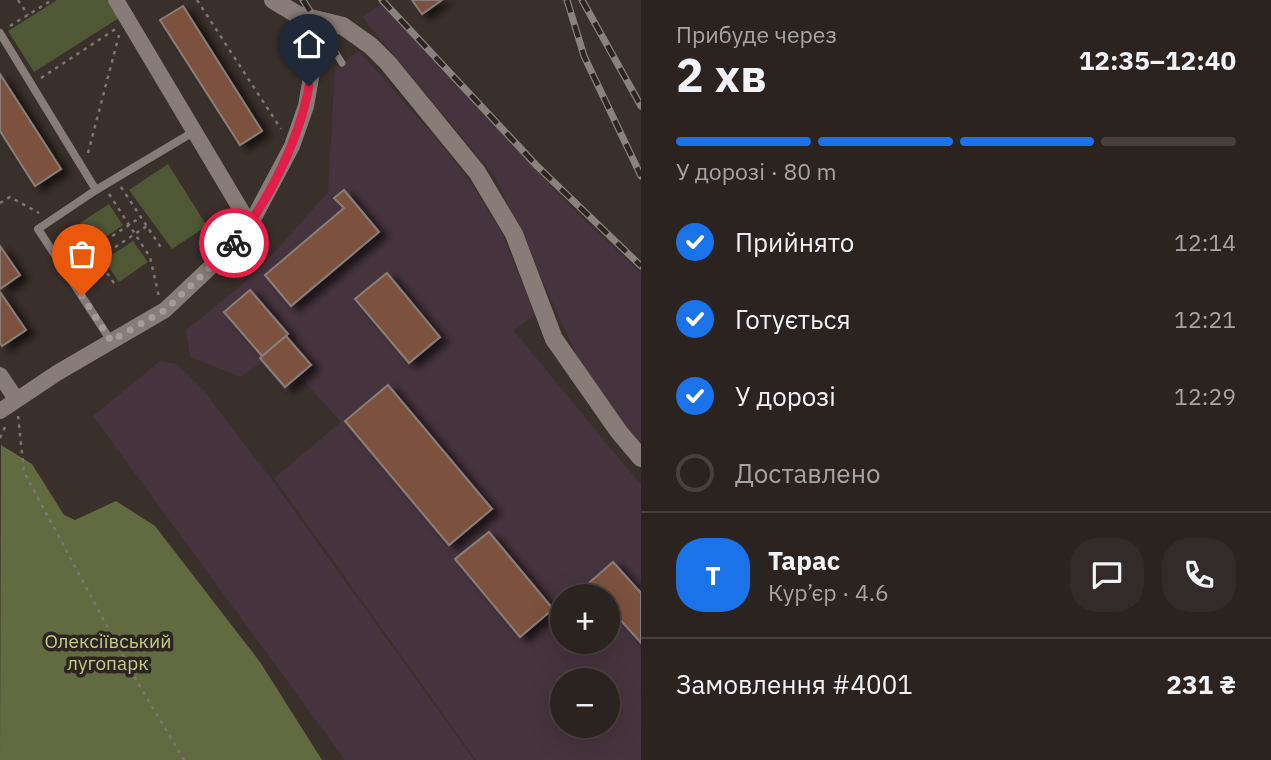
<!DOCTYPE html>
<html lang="uk">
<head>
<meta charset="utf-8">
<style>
	:root { --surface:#2b2320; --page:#332b29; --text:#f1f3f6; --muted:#a6a4a5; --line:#47403e; --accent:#1a73e8 }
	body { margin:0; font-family:"IBM Plex Sans",sans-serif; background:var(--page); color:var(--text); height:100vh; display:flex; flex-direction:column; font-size:26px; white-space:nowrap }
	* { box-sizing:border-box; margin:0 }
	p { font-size:23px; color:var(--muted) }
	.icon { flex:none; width:38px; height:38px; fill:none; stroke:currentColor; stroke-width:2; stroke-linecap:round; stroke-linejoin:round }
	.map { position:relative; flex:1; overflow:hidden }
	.sheet { display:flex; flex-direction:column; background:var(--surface); width:630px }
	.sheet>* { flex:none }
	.fabs { position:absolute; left:550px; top:584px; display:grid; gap:14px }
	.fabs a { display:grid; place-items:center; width:70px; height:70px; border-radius:50%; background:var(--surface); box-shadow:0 7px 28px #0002,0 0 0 2px var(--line); font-size:35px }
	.pin { position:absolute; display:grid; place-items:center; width:60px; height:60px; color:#fff; margin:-72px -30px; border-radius:50% 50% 50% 0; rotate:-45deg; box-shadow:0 0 7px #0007 }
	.pin .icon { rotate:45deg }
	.courier { position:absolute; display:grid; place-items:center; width:70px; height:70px; margin:-35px; border:5px solid #e11d48; border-radius:50%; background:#fff; color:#222; box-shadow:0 2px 9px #0007 }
	.head em { font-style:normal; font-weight:700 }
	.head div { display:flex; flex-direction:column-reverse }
	.head { display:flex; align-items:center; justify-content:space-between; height:119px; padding:0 35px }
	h1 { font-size:46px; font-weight:700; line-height:52px }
	.bar { display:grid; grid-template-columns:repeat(4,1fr); gap:10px 7px; align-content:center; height:84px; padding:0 35px }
	.bar i { height:9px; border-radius:5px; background:var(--line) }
	.bar .active { background:var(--accent) }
	.bar p { grid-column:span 4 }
	.line { display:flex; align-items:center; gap:18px; padding:0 35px; border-top:2px solid var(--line) }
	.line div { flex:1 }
	.round { display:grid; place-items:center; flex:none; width:74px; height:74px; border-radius:28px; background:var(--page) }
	ol { padding:0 35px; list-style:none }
	li { display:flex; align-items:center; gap:21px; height:77px }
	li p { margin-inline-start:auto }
	li .icon { padding:7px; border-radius:50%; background:var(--accent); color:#fff; stroke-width:4 }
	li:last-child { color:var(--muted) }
	li i { width:38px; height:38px; border:4px solid var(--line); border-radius:50% }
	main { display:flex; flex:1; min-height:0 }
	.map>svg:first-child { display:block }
	.industrial { fill:#45333d; fill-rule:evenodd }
	.green { fill:#4f5735 }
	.forest { fill:#626b40 }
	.building { fill:#7c513e; stroke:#897d78; stroke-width:2; filter:url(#shadow) }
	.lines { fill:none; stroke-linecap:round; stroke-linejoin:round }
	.path { stroke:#7e7572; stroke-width:2.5; stroke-dasharray:3.5 5; stroke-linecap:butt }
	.lane { stroke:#877c77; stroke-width:8 }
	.street { stroke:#877c77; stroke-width:16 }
	.secondary { stroke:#877c77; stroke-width:18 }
	.rail-casing { stroke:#8a827e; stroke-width:7 }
	.rail { stroke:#2e2521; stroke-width:4.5; stroke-dasharray:13; stroke-linecap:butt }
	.done { stroke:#a49c99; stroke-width:7; stroke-dasharray:0 12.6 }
	.route { stroke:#e11d48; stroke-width:9 }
	.labels { text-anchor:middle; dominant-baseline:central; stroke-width:7; stroke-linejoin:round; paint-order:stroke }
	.park-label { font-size:19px; fill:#bece87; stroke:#2e2521 }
</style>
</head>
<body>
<main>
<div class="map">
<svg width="641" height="760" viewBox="0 0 641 760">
	<defs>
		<filter id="shadow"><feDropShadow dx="8" dy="4.5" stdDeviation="3.5" flood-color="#0009"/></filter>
	</defs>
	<rect width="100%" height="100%" fill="#392f2b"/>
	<!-- industrial -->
	<g class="industrial">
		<path d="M 381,4 L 575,211 L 641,273 L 641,450 L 580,363 L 495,177 L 362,17 Z"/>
		<path d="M 359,51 L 437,139 L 469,180 L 501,231 L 535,314 L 514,331 L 641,485 L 641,760 L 476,760 L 274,478 L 341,422 L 302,379 L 286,392 L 261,363 L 241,377 L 190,357 L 186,330 L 254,275 L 328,192 L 335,68 ZM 562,597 L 607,597 L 607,642 L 562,642 ZM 562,681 L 607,681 L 607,726 L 562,726 Z"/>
		<path d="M 160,361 L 177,364 L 204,391 L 278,488 L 474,760 L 345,760 L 93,416 Z"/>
	</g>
	<!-- green -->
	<g class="green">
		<path d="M 57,0 L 108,0 L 119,18 L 34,72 L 8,31 Z"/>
		<path d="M 168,164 L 207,226 L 172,249 L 129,190 Z"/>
		<path d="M 109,204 L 123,225 L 94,245 L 80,223 Z"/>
		<path d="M 133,241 L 148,262 L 119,282 L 104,260 Z"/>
	</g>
	<!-- forest -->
	<path class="forest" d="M 1,445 L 32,464 L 64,515 L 75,520 L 116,501 L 155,526 L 260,662 L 322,760 L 0,760 Z"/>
	<!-- building -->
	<g class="building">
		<path d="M 412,0 L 442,0 L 422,14 Z"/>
		<path d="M 183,6 L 262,131 L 240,145 L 160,20 Z"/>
		<path d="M 0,74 L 61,169 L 35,186 L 0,131 Z"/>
		<path d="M 344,190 L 379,232 L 291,306 L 265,275 L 344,208 L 334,198 Z"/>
		<path d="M 0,246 L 20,275 L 0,289 Z"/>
		<path d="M 387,273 L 440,337 L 409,363 L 355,299 Z"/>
		<path d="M 250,290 L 288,334 L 262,356 L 224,312 Z"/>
		<path d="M 0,292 L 26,330 L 2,346 L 0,343 Z"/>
		<path d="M 286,336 L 311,365 L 285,387 L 260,358 Z"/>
		<path d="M 388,385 L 492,509 L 449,545 L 345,421 Z"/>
		<path d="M 489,532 L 553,609 L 520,637 L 455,559 Z"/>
		<path d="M 613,562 L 641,593 L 641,643 L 607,605 L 607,597 L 600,597 L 589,583 Z"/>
	</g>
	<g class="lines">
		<!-- path -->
		<g class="path">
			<path d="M 18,0 L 28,15"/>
			<path d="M 197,0 L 281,129"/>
			<path d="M 10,26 L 52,0"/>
			<path d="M 41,78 L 117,28"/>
			<path d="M 88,153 L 119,35"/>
			<path d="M 121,187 L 162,249"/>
			<path d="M 109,194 L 150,257 L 159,297"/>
			<path d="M 0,203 L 10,197 L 39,213"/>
			<path d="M 75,226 L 97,259"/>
			<path d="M 91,250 L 141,217"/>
			<path d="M 114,283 L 97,259 L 147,226"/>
			<path d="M 18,416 L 24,472 L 135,678 L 184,760"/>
			<path d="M 0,438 L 6,425"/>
		</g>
		<!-- lane -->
		<g class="lane">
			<path d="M 0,33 L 96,190"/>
			<path d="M 111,341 L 38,229 L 96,190 L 195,131"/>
		</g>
		<!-- street -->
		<g class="street">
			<path d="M 116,0 L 250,225"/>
			<path d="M 0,375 L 16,399"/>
			<path d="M 0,411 L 57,373 L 165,310 L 218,260 L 250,225 L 292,146 L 306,106 L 313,66 L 310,40 L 298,15"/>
		</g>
		<!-- secondary -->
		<path class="secondary" d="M 273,0 L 298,15 L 343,26 L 371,46 L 388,63 L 477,172 L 514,234 L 554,339 L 619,432 L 641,458"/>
		<!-- rail casing -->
		<g class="rail-casing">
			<g id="rail">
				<path d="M 303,0 L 342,63"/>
				<path d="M 382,0 L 537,166 L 641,266"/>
				<path d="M 567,0 L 584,56 L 641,176"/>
				<path d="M 582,0 L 641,106"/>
			</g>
		</g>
		<!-- rail -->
		<use href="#rail" class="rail"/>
	</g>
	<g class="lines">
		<!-- done -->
		<path class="done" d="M 82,296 L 111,341 L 165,310 L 218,260 L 234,243"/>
		<!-- route -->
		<path class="route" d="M 234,243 C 268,204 300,137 309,86"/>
	</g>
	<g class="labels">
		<!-- park labels -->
		<g class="park-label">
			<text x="108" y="641">Олексіївський<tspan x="108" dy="22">лугопарк</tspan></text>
		</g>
	</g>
</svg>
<div class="fabs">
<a>+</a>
<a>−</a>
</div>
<div class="pin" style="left:82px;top:296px;background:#ea580c"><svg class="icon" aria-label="bag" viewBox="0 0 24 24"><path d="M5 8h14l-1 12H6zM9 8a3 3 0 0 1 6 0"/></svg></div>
<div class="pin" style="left:309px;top:86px;background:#1f2937"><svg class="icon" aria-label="home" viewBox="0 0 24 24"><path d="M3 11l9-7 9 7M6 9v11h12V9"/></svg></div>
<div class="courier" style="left:234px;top:243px"><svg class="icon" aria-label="bike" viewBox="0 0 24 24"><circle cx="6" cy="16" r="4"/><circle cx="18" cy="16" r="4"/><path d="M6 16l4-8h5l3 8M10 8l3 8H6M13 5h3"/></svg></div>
</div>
<section class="sheet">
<div class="head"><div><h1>2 хв</h1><p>Прибуде через</p></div><em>12:35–12:40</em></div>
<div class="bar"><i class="active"></i><i class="active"></i><i class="active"></i><i></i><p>У дорозі · 80 m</p></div>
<ol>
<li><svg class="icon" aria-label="check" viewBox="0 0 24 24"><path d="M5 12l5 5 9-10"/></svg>Прийнято<p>12:14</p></li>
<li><svg class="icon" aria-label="check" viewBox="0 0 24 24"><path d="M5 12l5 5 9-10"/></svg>Готується<p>12:21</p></li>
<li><svg class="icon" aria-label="check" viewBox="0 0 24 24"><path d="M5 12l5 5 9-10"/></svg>У дорозі<p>12:29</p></li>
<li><i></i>Доставлено</li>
</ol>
<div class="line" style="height:126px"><b class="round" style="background:var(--accent);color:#fff">Т</b><div><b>Тарас</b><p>Кур’єр · 4.6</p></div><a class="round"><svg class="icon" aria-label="chat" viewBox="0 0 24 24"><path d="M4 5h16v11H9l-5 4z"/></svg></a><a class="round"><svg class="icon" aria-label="phone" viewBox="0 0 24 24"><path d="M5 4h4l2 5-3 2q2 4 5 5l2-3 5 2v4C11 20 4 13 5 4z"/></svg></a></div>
<div class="line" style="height:91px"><div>Замовлення #4001</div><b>231 ₴</b></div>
</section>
</main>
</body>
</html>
